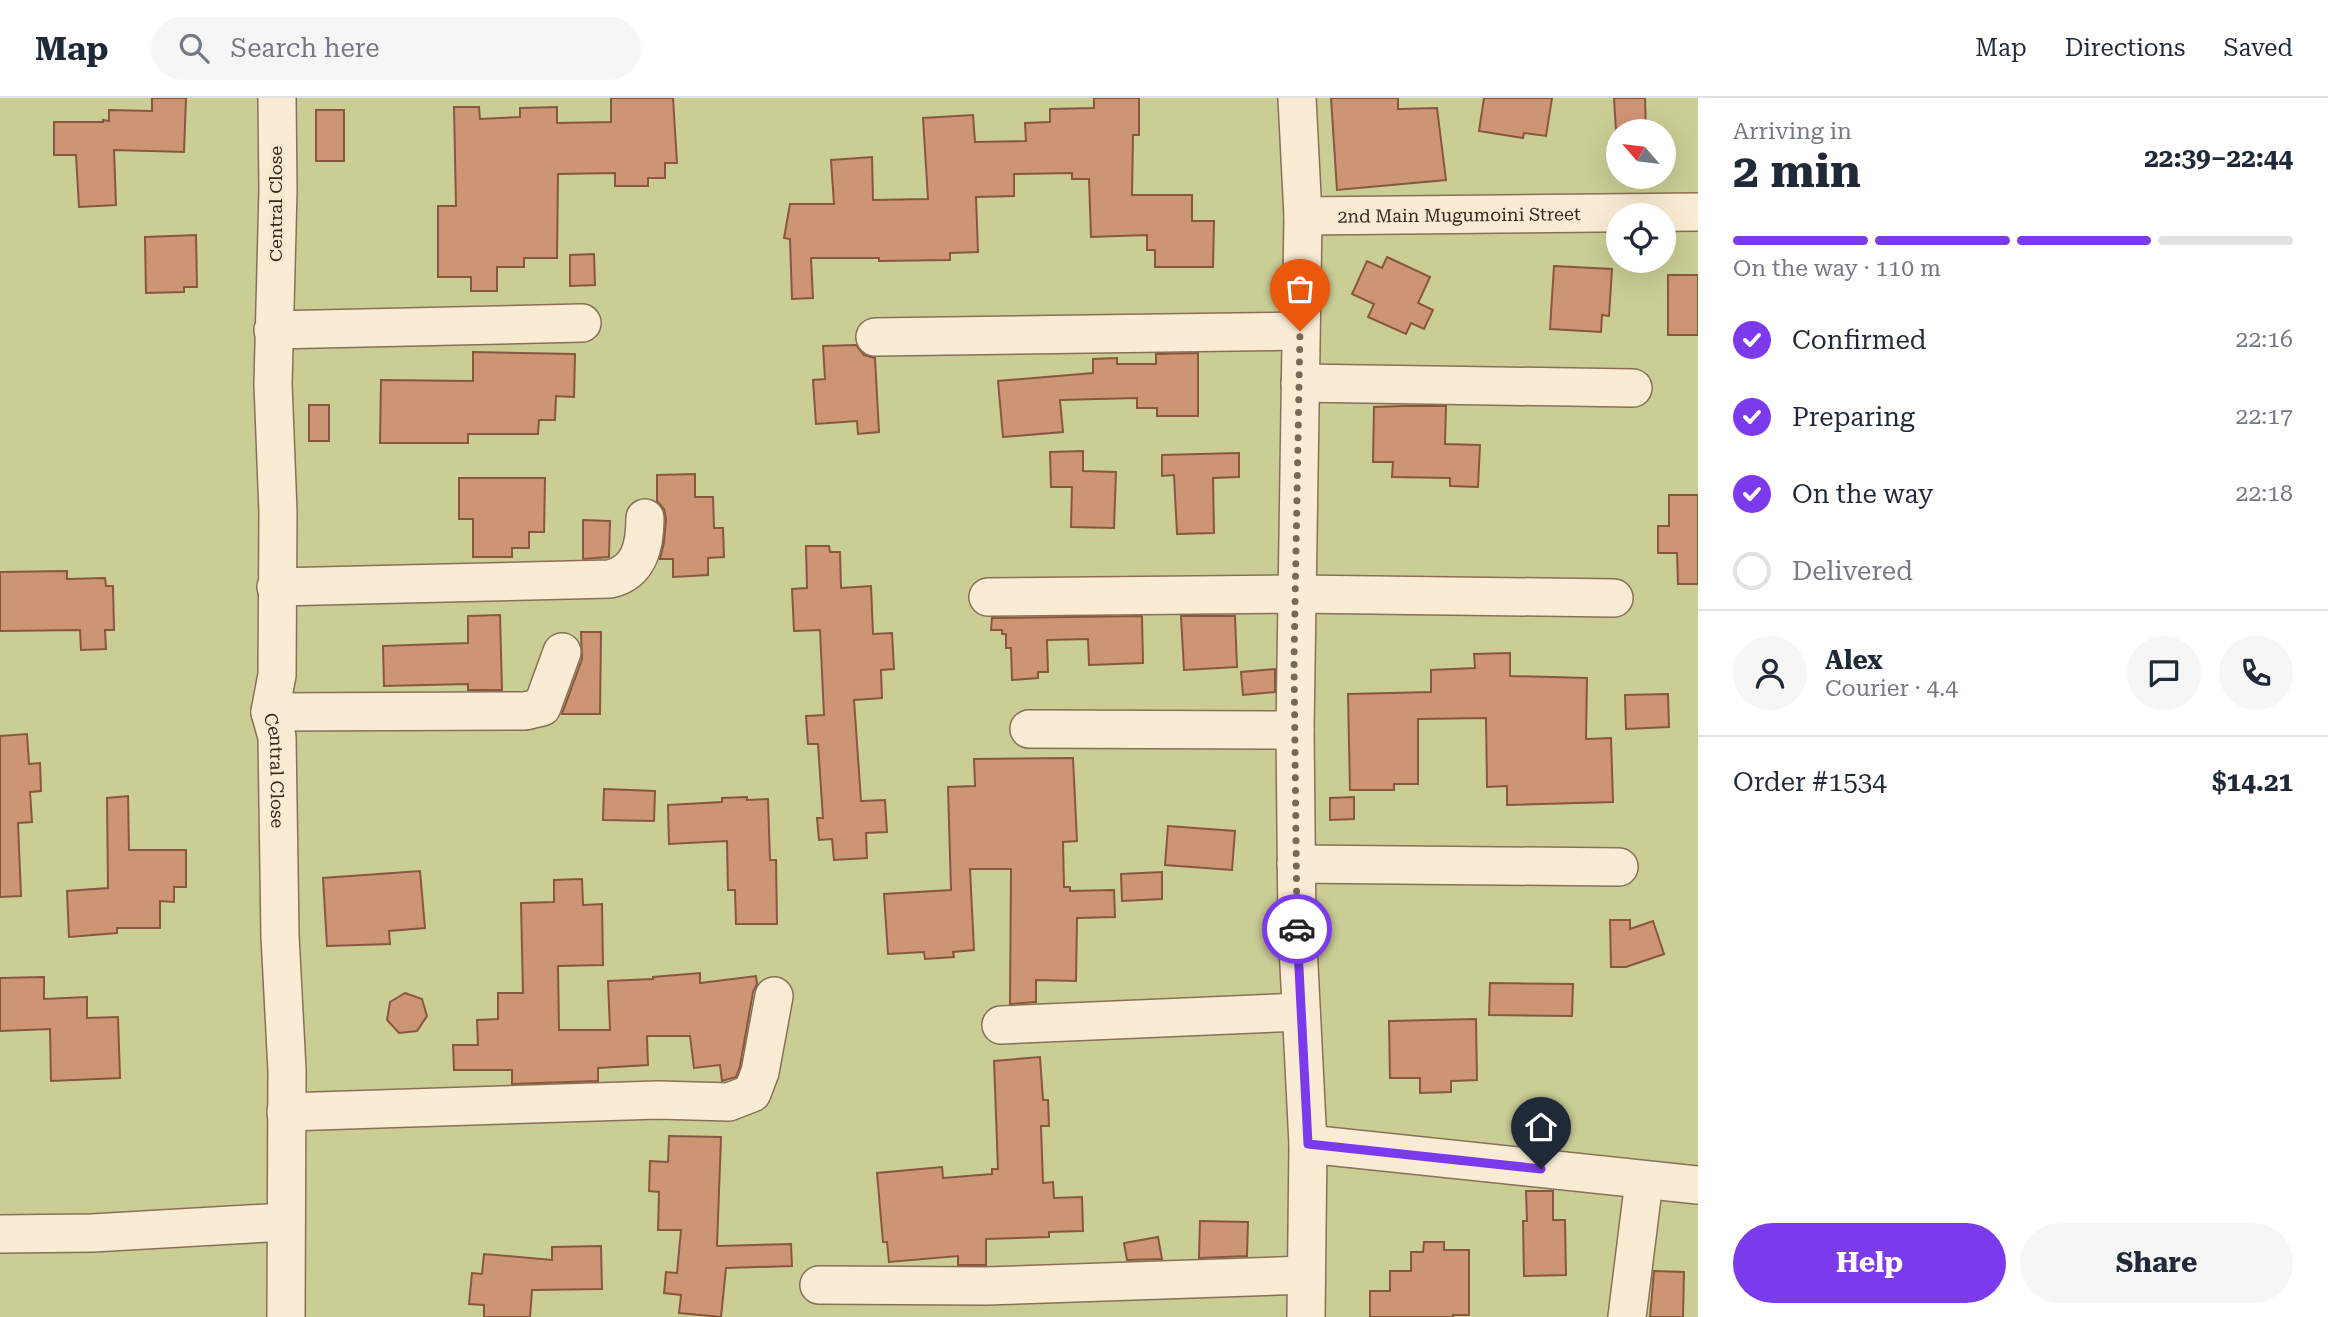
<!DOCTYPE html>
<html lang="en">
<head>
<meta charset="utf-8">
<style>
	:root { --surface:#fff; --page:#f6f6f7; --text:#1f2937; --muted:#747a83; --line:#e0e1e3; --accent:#7c3aed }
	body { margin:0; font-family:"Roboto Serif",serif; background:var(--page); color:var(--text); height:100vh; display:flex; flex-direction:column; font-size:26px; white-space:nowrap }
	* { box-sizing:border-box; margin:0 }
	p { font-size:23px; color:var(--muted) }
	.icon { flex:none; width:38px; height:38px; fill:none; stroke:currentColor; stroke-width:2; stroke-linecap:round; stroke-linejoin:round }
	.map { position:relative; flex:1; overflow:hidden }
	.sheet { display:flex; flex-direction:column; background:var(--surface); width:630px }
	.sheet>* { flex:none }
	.needle { width:46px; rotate:298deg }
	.fabs { position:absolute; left:1606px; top:21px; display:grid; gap:14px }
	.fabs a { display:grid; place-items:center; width:70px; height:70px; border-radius:50%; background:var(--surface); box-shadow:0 7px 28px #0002; font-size:35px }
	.pin { position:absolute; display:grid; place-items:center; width:60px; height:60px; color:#fff; margin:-72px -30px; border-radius:50% 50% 50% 0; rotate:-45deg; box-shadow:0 0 7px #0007 }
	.pin .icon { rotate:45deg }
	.courier { position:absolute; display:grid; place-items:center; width:70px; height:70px; margin:-35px; border:5px solid #7c3aed; border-radius:50%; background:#fff; color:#222; box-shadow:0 2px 9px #0007 }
	.headline em { font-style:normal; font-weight:700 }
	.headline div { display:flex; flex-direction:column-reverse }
	.headline { display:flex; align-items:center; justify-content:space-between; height:119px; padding:0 35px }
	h1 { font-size:46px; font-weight:700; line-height:52px }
	.bar { display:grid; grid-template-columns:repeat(4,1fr); gap:10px 7px; align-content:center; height:84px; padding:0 35px }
	.bar i { height:9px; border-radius:5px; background:var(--line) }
	.bar .selected { background:var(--accent) }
	.bar p { grid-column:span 4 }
	.line { display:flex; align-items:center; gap:18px; padding:0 35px; border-top:2px solid var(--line) }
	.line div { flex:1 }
	.round { display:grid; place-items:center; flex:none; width:74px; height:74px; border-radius:37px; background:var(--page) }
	ol { padding:0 35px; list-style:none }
	li { display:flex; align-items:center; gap:21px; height:77px }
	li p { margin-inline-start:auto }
	li .icon { padding:7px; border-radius:50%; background:var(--accent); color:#fff; stroke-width:4 }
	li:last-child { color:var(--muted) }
	li i { width:38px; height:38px; border:4px solid var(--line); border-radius:50% }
	.cta { display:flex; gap:14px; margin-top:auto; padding:14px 35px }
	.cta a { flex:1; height:80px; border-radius:42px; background:var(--accent); color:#fff; font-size:28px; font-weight:700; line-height:80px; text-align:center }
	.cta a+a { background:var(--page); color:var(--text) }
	header { display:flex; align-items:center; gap:42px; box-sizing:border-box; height:98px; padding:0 35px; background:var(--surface); border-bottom:2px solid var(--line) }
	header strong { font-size:33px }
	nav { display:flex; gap:38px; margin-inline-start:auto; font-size:24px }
	.search { width:490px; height:63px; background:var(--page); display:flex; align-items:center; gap:18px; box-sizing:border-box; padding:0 24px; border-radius:38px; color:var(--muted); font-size:26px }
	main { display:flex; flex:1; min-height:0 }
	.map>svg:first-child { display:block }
	.green { fill:#cacd94; fill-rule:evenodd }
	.building { fill:#ce9575; stroke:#88573d; stroke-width:2 }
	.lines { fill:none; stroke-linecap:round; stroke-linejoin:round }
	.minor-casing { stroke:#896f58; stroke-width:40 }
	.minor { stroke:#faecd4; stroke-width:37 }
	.done { stroke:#786856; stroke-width:7; stroke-dasharray:0 12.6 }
	.route { stroke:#7c3aed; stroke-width:9 }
	.labels { text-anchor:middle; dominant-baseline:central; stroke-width:7; stroke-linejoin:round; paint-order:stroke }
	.street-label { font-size:18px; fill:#38281d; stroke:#f6e9d0 }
</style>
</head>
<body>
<header>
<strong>Map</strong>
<div class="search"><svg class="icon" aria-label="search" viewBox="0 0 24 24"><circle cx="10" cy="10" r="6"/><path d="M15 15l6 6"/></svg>Search here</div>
<nav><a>Map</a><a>Directions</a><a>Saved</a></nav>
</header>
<main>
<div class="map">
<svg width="1698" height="1219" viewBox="0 0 1698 1219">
	<rect width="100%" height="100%" fill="#efdec1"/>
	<!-- green -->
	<path class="green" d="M 0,0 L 1698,0 L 1698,1219 L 0,1219 ZM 1619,33 L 1664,33 L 1664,79 L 1619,79 ZM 1619,117 L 1664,117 L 1664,163 L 1619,163 Z"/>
	<!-- building -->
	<g class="building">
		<path d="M 152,0 L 186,0 L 184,54 L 114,52 L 116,107 L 79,109 L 76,57 L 54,57 L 54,24 L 103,24 L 103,22 L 109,23 L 109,12 L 152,13 Z"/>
		<path d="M 611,0 L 673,0 L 677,65 L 665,65 L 665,80 L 648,80 L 648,88 L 615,88 L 615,75 L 558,76 L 557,160 L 524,160 L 524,169 L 497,169 L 497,193 L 471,193 L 471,179 L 438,179 L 438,108 L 456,108 L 454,9 L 479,9 L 480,21 L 520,19 L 520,10 L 557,9 L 557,25 L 611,24 Z"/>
		<path d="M 1094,0 L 1139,0 L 1139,37 L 1133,37 L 1132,97 L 1192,97 L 1192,123 L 1214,123 L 1213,169 L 1155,169 L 1155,152 L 1147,152 L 1147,137 L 1091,139 L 1089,81 L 1072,81 L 1072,75 L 1014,76 L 1014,98 L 976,99 L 978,154 L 950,155 L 950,162 L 879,163 L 879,160 L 811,160 L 813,200 L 792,201 L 790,141 L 784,140 L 790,106 L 834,106 L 831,62 L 872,59 L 873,102 L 928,101 L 923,20 L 973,17 L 975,44 L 1026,43 L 1025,25 L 1050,24 L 1050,11 L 1094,10 Z"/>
		<path d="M 1331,0 L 1398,0 L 1398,11 L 1437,10 L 1446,82 L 1337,92 Z"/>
		<path d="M 1484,0 L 1552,0 L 1546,38 L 1524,35 L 1523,40 L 1479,33 Z"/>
		<path d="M 1614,0 L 1645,0 L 1646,33 L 1616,33 Z"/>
		<rect x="316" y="12" width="28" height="51"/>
		<path d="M 196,137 L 197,189 L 184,189 L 184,194 L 146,195 L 145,139 Z"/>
		<path d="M 594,156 L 595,187 L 570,188 L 570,157 Z"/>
		<path d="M 1387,159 L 1430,179 L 1418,205 L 1433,212 L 1424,231 L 1411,225 L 1406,236 L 1368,219 L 1374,206 L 1352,196 L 1367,163 L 1382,170 Z"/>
		<path d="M 1554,168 L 1612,171 L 1609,218 L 1602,217 L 1601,234 L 1550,231 Z"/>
		<rect x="1668" y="177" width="30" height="60"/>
		<path d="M 856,247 L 864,257 L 875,260 L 879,334 L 858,336 L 857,323 L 816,326 L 813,282 L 825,281 L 823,248 Z"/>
		<path d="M 473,254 L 575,256 L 574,299 L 556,298 L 555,322 L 539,322 L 538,336 L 468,336 L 468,345 L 380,345 L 381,282 L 473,283 Z"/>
		<path d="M 1198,255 L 1198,318 L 1157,318 L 1157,310 L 1137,310 L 1137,300 L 1060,302 L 1063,334 L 1003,339 L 998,283 L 1093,275 L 1093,261 L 1117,260 L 1117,266 L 1156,266 L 1156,256 Z"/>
		<rect x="309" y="307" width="20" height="36"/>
		<path d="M 1403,308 L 1446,308 L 1445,346 L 1480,347 L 1478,389 L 1450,388 L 1450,380 L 1392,379 L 1393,364 L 1373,364 L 1374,309 Z"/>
		<path d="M 1083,353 L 1083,373 L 1116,374 L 1114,430 L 1071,429 L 1072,389 L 1051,389 L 1050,354 Z"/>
		<path d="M 1239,355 L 1239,379 L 1213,380 L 1214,435 L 1177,436 L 1174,377 L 1162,378 L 1162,357 Z"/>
		<path d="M 695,376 L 695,399 L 713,399 L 714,430 L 723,430 L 724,459 L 708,460 L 708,477 L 673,479 L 673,461 L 660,461 L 664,444 L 666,421 L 664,411 L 657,403 L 657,377 Z"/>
		<path d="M 459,380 L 545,380 L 544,434 L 529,434 L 529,450 L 512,450 L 512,459 L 473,459 L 473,421 L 459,421 Z"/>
		<path d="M 1669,397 L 1698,397 L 1698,486 L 1678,486 L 1677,455 L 1658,455 L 1658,428 L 1669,428 Z"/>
		<path d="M 583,422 L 610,423 L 609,459 L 583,461 Z"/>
		<path d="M 806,448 L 829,448 L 830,454 L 840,454 L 841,490 L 871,488 L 873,536 L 892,535 L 894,571 L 881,572 L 882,600 L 854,602 L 861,703 L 885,702 L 887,734 L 866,735 L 867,760 L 834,762 L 832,741 L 819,742 L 817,720 L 823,720 L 818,646 L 808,646 L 806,618 L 824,617 L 820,532 L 794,533 L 792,491 L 807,490 Z"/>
		<path d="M 67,473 L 67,481 L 105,480 L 106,488 L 113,488 L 114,532 L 105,532 L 106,551 L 81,552 L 80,532 L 0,533 L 0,474 Z"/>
		<path d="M 500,517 L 502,592 L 468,592 L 468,586 L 384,588 L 383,548 L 468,545 L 468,518 Z"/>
		<path d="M 1142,518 L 1143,565 L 1089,567 L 1088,541 L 1047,542 L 1048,574 L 1038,574 L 1038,580 L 1012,582 L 1011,550 L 1006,550 L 1006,536 L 1002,536 L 1002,532 L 991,532 L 992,520 Z"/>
		<path d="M 1181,518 L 1235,518 L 1237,569 L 1184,572 Z"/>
		<path d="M 581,534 L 601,534 L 600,616 L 562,616 L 582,561 Z"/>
		<path d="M 1510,555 L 1510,578 L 1587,580 L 1586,641 L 1611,640 L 1613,704 L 1507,707 L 1507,688 L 1487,689 L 1486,620 L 1418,621 L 1418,686 L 1394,686 L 1394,692 L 1350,692 L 1348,596 L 1431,594 L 1431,572 L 1475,570 L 1474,556 Z"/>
		<path d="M 1275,571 L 1275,594 L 1243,597 L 1241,574 Z"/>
		<path d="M 1668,596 L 1669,629 L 1626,631 L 1625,597 Z"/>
		<path d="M 27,636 L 29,666 L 40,665 L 41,693 L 30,694 L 32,724 L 18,725 L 21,798 L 0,799 L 0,638 Z"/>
		<path d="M 1073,660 L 1077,743 L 1063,744 L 1064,789 L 1070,789 L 1070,793 L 1114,792 L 1115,819 L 1077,820 L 1076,883 L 1036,882 L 1036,904 L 1010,906 L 1011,771 L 970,771 L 974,852 L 953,854 L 954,859 L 925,861 L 924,854 L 888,856 L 884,796 L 951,792 L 948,689 L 975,688 L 974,661 Z"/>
		<path d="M 604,691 L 655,693 L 654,723 L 603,722 Z"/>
		<path d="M 128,698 L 129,752 L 186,752 L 186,789 L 174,789 L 174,804 L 160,803 L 160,830 L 117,830 L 117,835 L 69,839 L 67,793 L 108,790 L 107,700 Z"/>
		<path d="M 747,699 L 747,702 L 768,701 L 770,762 L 776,762 L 777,826 L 736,826 L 735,792 L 728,792 L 727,743 L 669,746 L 668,707 L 722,704 L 722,700 Z"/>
		<path d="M 1354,699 L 1354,721 L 1330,722 L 1330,700 Z"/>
		<path d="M 1168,728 L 1235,733 L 1232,772 L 1165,767 Z"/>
		<path d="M 420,773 L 425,830 L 389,833 L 390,846 L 327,848 L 323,780 Z"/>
		<path d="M 1162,774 L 1162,801 L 1122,803 L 1121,776 Z"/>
		<path d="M 582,781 L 583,807 L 602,806 L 603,867 L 558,868 L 559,932 L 610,932 L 608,883 L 653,881 L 653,879 L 700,875 L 700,885 L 756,878 L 757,886 L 753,894 L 740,968 L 736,979 L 722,983 L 720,967 L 694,970 L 690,938 L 647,938 L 648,967 L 598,970 L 598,983 L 512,986 L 512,972 L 454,972 L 453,947 L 478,947 L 477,922 L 498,921 L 498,895 L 523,895 L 521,805 L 554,804 L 554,782 Z"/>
		<path d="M 1610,822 L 1630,822 L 1630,831 L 1653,823 L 1664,856 L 1626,869 L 1611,869 Z"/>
		<path d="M 44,879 L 44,901 L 87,899 L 87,920 L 118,919 L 120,980 L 51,983 L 50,931 L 0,933 L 0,880 Z"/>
		<path d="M 1490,885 L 1573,886 L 1572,918 L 1489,917 Z"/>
		<path d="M 405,895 L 422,901 L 427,918 L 417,933 L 399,935 L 387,922 L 390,904 Z"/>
		<path d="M 1476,921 L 1477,982 L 1451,983 L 1451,994 L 1420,995 L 1420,980 L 1390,980 L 1389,923 Z"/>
		<path d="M 1040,959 L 1043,1002 L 1048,1002 L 1049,1028 L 1041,1028 L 1043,1085 L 1053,1084 L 1054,1100 L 1082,1099 L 1083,1133 L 1049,1134 L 1049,1139 L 986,1141 L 986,1167 L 958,1167 L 958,1158 L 889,1164 L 887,1144 L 883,1144 L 877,1075 L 942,1069 L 943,1080 L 992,1076 L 992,1071 L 998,1071 L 994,963 Z"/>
		<path d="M 669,1038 L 721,1039 L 717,1148 L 791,1146 L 792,1168 L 726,1170 L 721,1219 L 679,1215 L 681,1197 L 664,1195 L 666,1174 L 677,1175 L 681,1132 L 658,1132 L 659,1094 L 649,1093 L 650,1063 L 668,1064 Z"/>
		<path d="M 1526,1093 L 1553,1093 L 1553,1122 L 1565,1122 L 1566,1177 L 1524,1178 L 1523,1123 L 1527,1123 Z"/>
		<path d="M 1200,1123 L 1248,1124 L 1247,1158 L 1199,1160 Z"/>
		<path d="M 1158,1139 L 1162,1161 L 1127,1162 L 1124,1145 Z"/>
		<path d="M 1424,1144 L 1444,1144 L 1444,1152 L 1469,1152 L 1469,1217 L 1453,1217 L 1453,1219 L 1370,1219 L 1370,1193 L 1390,1193 L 1390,1173 L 1411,1173 L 1411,1154 L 1423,1154 Z"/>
		<path d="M 601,1148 L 602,1191 L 532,1192 L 530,1219 L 484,1219 L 484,1207 L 469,1206 L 472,1175 L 482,1176 L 484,1156 L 552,1162 L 552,1149 Z"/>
		<path d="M 1654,1173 L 1684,1174 L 1683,1219 L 1650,1219 Z"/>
	</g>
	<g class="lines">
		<!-- minor casing -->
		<g class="minor-casing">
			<g id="minor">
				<path id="s1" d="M 277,0 L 278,92 L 273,286 L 278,414 L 277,577 L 270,614 L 277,639 L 280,838 L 287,972 L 286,1219"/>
				<path d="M 1297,0 L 1303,118 L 1295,632 L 1297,828 L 1308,1046 L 1306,1219"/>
				<path id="s2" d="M 1303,118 L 1698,114"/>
				<path d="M 273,232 L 582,225"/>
				<path d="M 875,239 L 1300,233"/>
				<path d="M 1300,285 L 1633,290"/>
				<path d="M 276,489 L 610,481 C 640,474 645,447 645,420"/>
				<path d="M 988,499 L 1296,496 L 1614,500"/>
				<path d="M 270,614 L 525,613 L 542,609 L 562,554"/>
				<path d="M 1029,631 L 1295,632"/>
				<path d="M 1296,766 L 1619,769"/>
				<path d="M 1001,927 L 1301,914"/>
				<path d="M 286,1014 L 658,1002 L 729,1004 L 752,995 L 760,974 L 774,898"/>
				<path d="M 1308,1046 L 1698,1087"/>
				<path d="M 0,1136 L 92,1135 L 285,1124"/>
				<path d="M 819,1187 L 986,1188 L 1306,1177"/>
				<path d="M 1627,1219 L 1644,1083"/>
			</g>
		</g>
		<!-- minor -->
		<use href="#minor" class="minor"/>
	</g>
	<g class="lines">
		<!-- done -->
		<path class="done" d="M 1297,831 L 1294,562 L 1300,233"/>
		<!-- route -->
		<path class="route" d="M 1297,831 L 1308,1046 L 1541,1071"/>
	</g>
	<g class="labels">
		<!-- street labels -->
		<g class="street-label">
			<text transform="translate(275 106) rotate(-90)">Central Close</text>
			<text stroke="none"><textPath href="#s2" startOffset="156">2nd Main Mugumoini Street</textPath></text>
			<text stroke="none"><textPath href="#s1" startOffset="674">Central Close</textPath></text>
		</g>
	</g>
</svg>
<div class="fabs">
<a><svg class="needle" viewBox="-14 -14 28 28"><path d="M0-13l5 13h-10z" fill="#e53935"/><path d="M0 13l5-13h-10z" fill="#747a83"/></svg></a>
<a><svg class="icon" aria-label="locate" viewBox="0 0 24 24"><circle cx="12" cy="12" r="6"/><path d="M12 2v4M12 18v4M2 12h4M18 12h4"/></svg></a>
</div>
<div class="pin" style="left:1300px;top:233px;background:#ea580c"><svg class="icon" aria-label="bag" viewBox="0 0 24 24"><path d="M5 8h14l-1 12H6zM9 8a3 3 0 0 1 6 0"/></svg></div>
<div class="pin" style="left:1541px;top:1071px;background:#1f2937"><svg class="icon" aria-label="home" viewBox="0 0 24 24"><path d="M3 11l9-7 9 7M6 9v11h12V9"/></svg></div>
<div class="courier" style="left:1297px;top:831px"><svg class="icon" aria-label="car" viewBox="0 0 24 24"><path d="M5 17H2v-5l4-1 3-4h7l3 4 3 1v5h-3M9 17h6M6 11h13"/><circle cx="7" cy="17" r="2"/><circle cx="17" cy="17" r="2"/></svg></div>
</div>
<section class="sheet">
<div class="headline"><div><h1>2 min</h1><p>Arriving in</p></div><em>22:39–22:44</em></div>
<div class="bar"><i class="selected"></i><i class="selected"></i><i class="selected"></i><i></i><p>On the way · 110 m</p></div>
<ol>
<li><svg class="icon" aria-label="check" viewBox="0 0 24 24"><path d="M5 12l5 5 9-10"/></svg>Confirmed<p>22:16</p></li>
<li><svg class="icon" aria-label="check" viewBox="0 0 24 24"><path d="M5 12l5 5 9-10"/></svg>Preparing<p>22:17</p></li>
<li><svg class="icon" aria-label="check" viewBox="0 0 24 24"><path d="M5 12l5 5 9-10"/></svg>On the way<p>22:18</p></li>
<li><i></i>Delivered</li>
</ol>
<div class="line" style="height:126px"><a class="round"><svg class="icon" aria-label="person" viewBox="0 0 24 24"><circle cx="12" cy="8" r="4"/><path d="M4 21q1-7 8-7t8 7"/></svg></a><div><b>Alex</b><p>Courier · 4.4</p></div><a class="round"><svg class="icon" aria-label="chat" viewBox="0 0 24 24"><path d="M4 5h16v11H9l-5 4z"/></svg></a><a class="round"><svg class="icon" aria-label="phone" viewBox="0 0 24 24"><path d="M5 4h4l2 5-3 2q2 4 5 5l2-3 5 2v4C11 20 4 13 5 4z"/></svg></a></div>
<div class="line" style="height:91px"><div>Order #1534</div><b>$14.21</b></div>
<div class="cta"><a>Help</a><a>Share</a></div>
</section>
</main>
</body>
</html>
